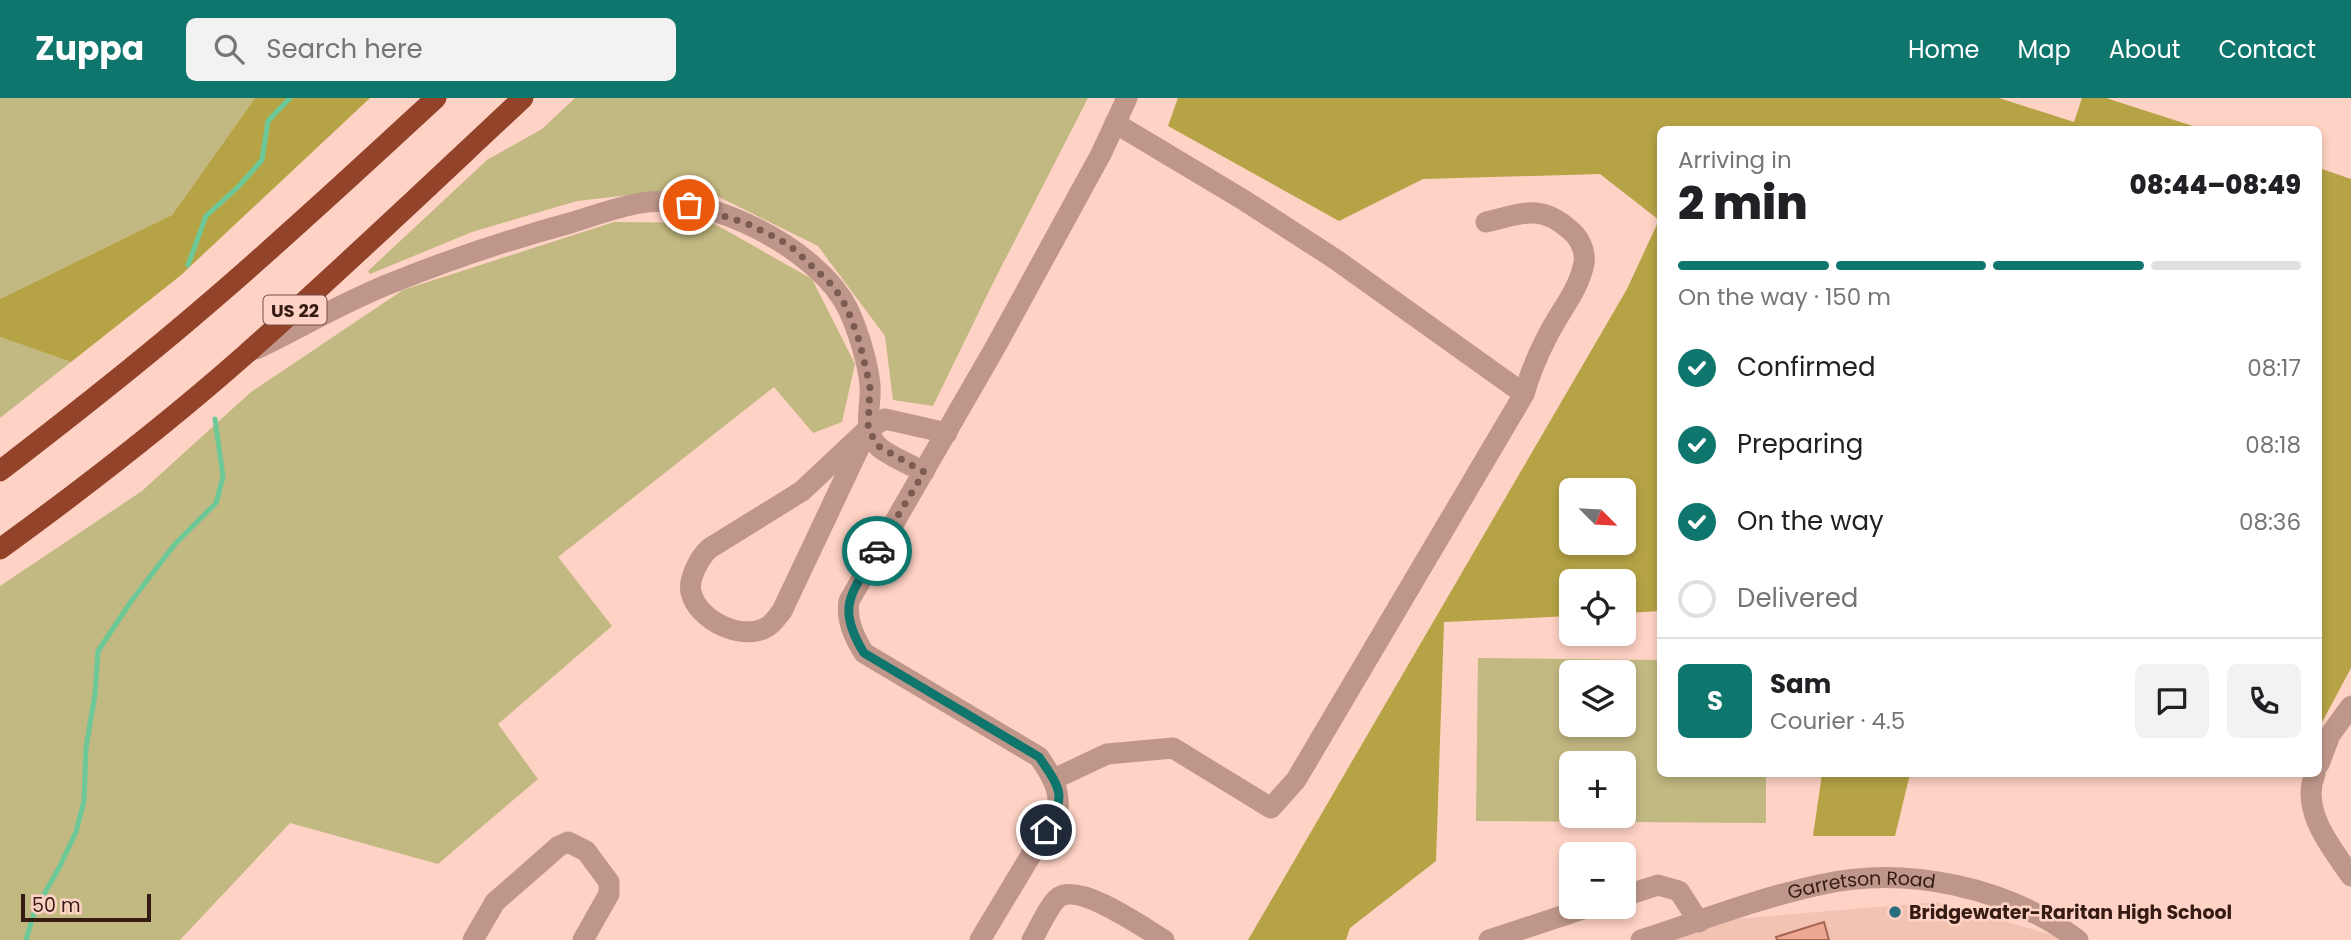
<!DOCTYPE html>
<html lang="en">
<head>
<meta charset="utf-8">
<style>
	:root { --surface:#fff; --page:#f2f2f2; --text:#202124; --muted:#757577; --line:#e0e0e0; --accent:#0f766e }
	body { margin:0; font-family:Poppins,sans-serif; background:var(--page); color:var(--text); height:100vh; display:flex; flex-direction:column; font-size:26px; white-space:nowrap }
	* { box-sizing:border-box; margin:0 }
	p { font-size:23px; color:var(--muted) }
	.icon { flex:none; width:38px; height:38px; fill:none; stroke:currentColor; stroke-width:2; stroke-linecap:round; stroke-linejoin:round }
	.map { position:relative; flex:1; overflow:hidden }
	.panel { position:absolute; left:1657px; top:28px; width:665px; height:651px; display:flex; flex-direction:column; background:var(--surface); border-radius:10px; box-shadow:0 4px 10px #0003 }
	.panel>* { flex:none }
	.needle { width:46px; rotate:114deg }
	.controls { position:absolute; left:1559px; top:380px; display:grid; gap:14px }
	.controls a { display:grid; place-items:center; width:77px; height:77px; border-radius:10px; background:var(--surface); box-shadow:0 4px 10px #0003; font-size:35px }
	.scale { position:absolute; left:21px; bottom:18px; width:130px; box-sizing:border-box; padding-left:7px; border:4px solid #361b13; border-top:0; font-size:19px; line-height:24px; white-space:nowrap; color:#361b13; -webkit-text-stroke:5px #fed2c4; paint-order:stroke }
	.pin { position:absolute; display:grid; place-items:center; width:60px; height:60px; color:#fff; margin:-30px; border:4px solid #fff; border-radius:50%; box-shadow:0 2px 7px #0007 }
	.courier { position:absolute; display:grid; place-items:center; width:70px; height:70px; margin:-35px; border:5px solid #0f766e; border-radius:50%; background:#fff; color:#222; box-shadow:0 2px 9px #0007 }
	.head em { font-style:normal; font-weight:800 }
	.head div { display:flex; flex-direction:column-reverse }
	.head { display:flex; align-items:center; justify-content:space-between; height:119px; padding:0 21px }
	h1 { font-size:46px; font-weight:800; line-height:52px }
	.bar { display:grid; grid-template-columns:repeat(4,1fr); gap:10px 7px; align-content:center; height:84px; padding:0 21px }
	.bar i { height:9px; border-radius:5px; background:var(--line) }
	.bar .on { background:var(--accent) }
	.bar p { grid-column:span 4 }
	.line { display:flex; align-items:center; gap:18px; padding:0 21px; border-top:2px solid var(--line) }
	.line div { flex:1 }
	.round { display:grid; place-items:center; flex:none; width:74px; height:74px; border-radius:10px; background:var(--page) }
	ol { padding:0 21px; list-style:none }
	li { display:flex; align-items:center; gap:21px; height:77px }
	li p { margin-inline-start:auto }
	li .icon { padding:7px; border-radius:50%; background:var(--accent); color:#fff; stroke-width:4 }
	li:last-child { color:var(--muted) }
	li i { width:38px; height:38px; border:4px solid var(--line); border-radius:50% }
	header { display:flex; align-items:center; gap:42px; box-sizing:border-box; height:98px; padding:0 35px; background:var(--accent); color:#fff }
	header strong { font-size:33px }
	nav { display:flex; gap:38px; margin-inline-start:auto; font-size:24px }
	.search { width:490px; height:63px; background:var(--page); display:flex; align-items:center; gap:18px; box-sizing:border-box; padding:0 24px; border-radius:10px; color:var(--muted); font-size:26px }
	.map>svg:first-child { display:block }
	.built { fill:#f2c2b3 }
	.green { fill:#c2b881; fill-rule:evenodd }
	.forest { fill:#b5a345; fill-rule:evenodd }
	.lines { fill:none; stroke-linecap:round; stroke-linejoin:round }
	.stream { stroke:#6cc997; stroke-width:5 }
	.building { fill:#eea892; stroke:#a76652; stroke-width:2 }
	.minor { stroke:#bf978a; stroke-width:21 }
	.highway { stroke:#934329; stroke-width:21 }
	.done { stroke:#7c5b51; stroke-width:7; stroke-dasharray:0 12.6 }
	.route { stroke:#0f766e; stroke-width:9 }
	.poi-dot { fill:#2a6d7e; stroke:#fed2c4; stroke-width:2.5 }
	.labels { text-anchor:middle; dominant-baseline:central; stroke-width:5; stroke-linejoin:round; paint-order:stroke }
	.shield { fill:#fed2c4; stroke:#725248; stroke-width:2 }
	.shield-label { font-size:18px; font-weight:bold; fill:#361b13 }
	.street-label { font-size:19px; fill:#361b13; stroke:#fed2c4 }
	.poi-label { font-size:19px; font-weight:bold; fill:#361b13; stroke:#fed2c4; text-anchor:start }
</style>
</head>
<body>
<header>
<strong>Zuppa</strong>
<div class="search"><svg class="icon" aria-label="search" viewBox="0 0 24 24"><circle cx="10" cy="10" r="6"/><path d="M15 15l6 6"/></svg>Search here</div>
<nav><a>Home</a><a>Map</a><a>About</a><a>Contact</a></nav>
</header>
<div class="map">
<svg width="2351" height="842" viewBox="0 0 2351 842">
	<rect width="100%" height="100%" fill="#fed2c4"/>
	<!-- built -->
	<path class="built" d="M 1937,804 L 2070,842 L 1652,842 L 1699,824 Z"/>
	<!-- green -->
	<g class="green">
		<path d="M 0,0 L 255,0 L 172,117 L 0,201 Z"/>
		<path d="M 575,0 L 1088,0 L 993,185 L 933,308 L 893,302 L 885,238 L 818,148 L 699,89 L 577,103 L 472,134 L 370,176 L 368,173 L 487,62 L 542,31 Z"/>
		<path d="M 614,124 L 713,125 L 812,181 L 855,266 L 842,324 L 813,335 L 774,289 L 558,459 L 612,528 L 498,626 L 538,681 L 438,766 L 290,725 L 180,842 L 0,842 L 0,488 L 142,393 L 251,294 L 403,192 Z"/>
		<path d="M 0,239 L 71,264 L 0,320 Z"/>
		<path d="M 1478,560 L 1661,562 L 1661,676 L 1766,676 L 1766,725 L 1476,723 ZM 1624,574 L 1624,626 L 1572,626 L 1572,574 ZM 1624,665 L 1624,718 L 1572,718 L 1572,665 Z"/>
	</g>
	<!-- forest -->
	<g class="forest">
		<path d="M 255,0 L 370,0 L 180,178 L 71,264 L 0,239 L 0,201 L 172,117 Z"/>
		<path d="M 1178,0 L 1999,0 L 2074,24 L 2082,0 L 2106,0 L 2202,31 L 1661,32 L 1661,513 L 1624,515 L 1624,483 L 1572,483 L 1571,518 L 1444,524 L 1436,763 L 1350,830 L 1346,842 L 1248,842 L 1627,191 L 1659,122 L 1600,76 L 1423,81 L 1339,123 L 1168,28 ZM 1572,392 L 1624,392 L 1624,444 L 1572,444 Z"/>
		<path d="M 2319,70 L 2351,81 L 2351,570 L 2319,630 Z"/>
		<path d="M 1822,676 L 1910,676 L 1895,738 L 1813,738 Z"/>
	</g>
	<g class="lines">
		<!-- stream -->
		<g class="stream">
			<path d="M 188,167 L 206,118 L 238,89 L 262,62 L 268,23 L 290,0"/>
			<path d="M 26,842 L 35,812 L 59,770 L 76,734 L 84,703 L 86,650 L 95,596 L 98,553 L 132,502 L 175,446 L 216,405 L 223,379 L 215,321"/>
		</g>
	</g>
	<!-- building -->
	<path class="building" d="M 1824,824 L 1829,842 L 1777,842 L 1776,839 Z"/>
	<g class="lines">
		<!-- minor -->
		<g class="minor">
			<path d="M 1115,25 L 1242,101 L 1335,161 L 1524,296"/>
			<path d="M 256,251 C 302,229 347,202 394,184 C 451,161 511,141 570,125 C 593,118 617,109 641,105 C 707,94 819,151 848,211 C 858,232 868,265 870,287 C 872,308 861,332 878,348 C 885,356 913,368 924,374"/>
			<path d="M 868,331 L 782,513 C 777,519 773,526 767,529 C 742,544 697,522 691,494 C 688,481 700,458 710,450 L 802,393 Z"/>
			<path d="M 868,331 L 885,321 L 947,335"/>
			<path d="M 2319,666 L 2330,637 L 2351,608"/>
			<path d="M 2315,676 C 2300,712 2331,749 2351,778"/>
			<path d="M 1054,681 L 1107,656 L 1173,650 L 1271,710 L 1296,682 L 1524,296 C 1530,275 1538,256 1548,237 C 1560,213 1579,192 1584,165 C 1586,153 1579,139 1570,132 C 1540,105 1521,116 1486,124"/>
			<path d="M 1624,798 L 1658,787 L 1679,793 L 1699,824"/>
			<path d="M 473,842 L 495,804 L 559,748 L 568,744 L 586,753 L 609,784 L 609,796 L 583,842"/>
			<path d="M 980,842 L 1058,712 C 1060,690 1051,677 1039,659 L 864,555 C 854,539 846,522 849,503 L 996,248 L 1101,56 L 1127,0"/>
			<path d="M 1032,842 C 1038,832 1050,805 1059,799 C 1081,785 1144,830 1164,842"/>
			<path d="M 1489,842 L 1592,808"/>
			<path id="s1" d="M 1641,842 C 1700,823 1759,800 1819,787 C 1906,767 2008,789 2078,842"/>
		</g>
		<!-- highway -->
		<g class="highway">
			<path d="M 0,373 C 69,320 137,267 203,210 C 283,142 359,71 436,0"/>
			<path d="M 0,451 C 84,390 168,325 246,256 C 340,173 431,86 523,0"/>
		</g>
	</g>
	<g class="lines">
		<!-- done -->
		<path class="done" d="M 689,107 L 746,125 L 779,141 L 795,152 L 834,189 L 847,210 L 859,242 L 870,288 L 868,331 L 878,348 L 924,374 L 877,453"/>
		<!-- route -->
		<path class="route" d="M 877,453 C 852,495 835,508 864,555 L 1039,659 C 1061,691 1067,698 1046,732"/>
	</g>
	<!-- markers -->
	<circle class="poi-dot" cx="1895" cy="814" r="7"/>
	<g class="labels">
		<!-- shield labels -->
		<rect class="shield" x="263.5" y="197.5" width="63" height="29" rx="5"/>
		<g class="shield-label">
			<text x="295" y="212">US 22</text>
		</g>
		<!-- street labels -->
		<g class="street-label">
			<text stroke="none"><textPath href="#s1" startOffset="229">Garretson Road</textPath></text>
		</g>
		<!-- poi labels -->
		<g class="poi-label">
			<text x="1909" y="814">Bridgewater-Raritan High School</text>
		</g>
	</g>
</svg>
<div class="controls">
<a><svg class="needle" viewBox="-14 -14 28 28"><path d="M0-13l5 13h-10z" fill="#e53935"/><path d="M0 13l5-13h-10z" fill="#757577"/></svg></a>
<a><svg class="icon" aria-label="locate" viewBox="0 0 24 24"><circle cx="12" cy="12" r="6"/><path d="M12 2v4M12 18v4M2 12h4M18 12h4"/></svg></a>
<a><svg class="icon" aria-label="layers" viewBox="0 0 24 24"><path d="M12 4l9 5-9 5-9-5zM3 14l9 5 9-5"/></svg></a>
<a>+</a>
<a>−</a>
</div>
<div class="scale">50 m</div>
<div class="pin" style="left:689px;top:107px;background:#ea580c"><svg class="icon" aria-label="bag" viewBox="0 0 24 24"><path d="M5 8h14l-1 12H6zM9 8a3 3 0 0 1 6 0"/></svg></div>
<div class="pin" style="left:1046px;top:732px;background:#1f2937"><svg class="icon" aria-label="home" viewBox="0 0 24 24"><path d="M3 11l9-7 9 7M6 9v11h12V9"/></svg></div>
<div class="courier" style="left:877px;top:453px"><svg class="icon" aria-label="car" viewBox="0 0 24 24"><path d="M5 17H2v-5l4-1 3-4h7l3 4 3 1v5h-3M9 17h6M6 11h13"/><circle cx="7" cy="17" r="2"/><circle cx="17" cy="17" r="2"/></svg></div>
<section class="panel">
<div class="head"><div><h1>2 min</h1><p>Arriving in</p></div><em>08:44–08:49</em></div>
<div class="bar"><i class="on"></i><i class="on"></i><i class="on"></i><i></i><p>On the way · 150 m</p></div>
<ol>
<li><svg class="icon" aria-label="check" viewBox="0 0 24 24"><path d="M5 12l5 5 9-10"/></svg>Confirmed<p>08:17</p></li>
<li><svg class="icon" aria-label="check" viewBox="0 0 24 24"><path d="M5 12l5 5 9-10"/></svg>Preparing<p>08:18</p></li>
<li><svg class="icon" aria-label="check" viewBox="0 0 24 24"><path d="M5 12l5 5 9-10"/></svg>On the way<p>08:36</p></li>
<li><i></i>Delivered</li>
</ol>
<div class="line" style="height:126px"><b class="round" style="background:var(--accent);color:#fff">S</b><div><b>Sam</b><p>Courier · 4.5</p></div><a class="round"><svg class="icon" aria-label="chat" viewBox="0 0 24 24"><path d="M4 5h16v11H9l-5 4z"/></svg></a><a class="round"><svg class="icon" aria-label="phone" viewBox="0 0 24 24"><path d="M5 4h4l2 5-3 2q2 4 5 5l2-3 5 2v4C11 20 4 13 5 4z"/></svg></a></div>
</section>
</div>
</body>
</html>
